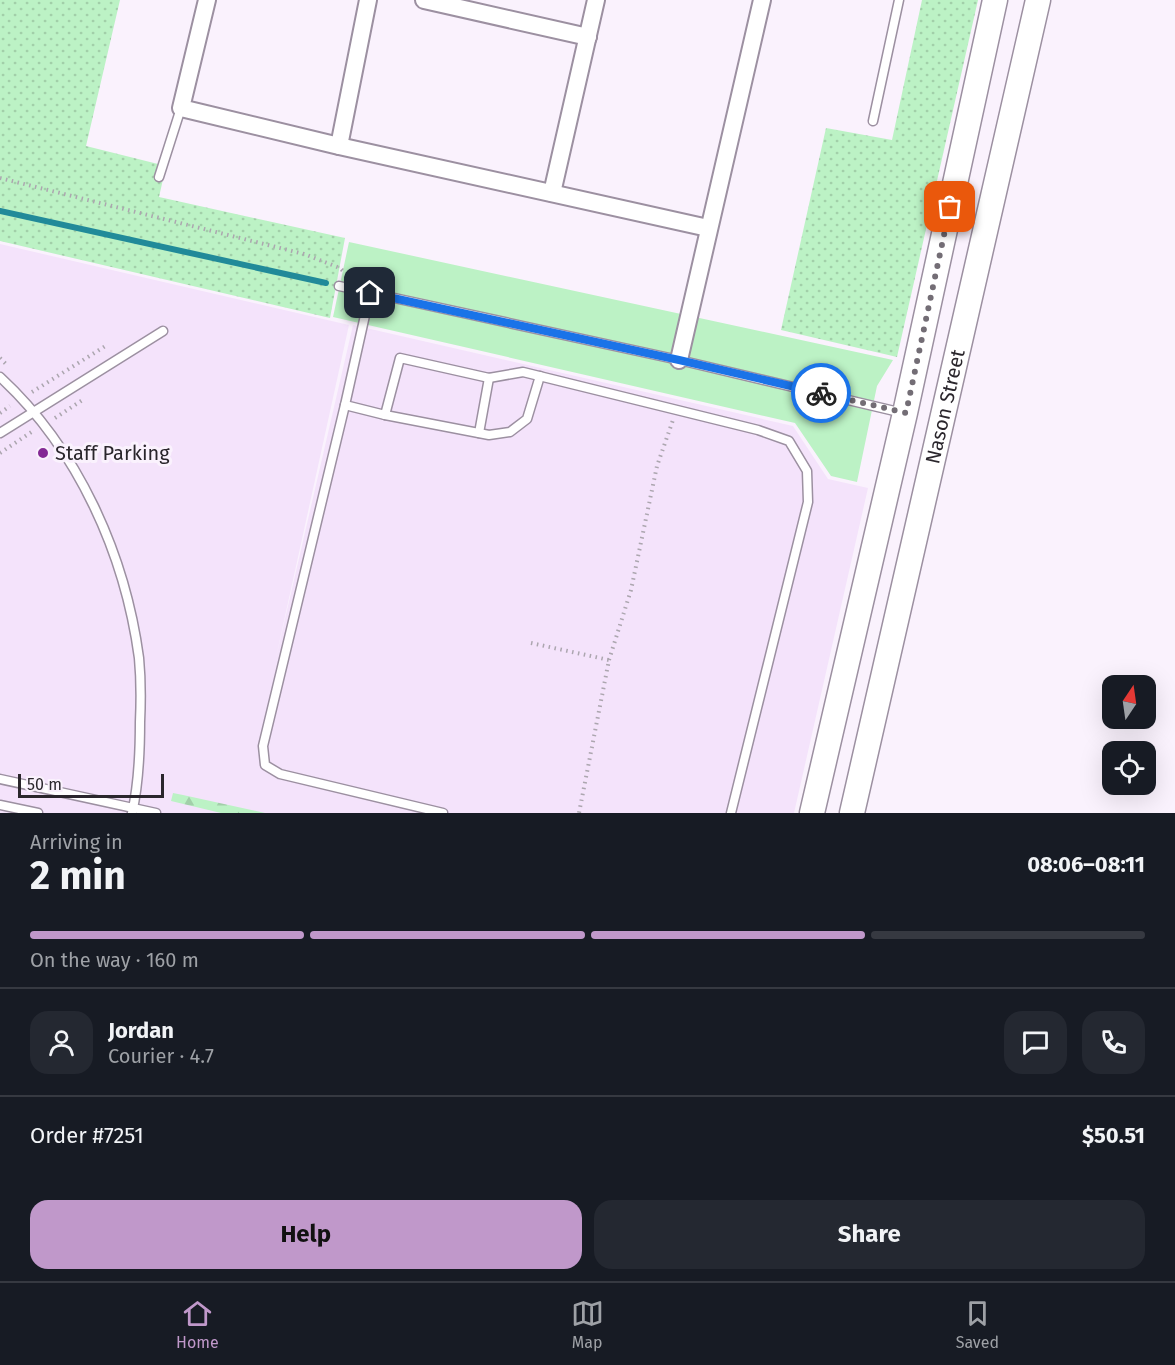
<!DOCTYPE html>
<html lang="en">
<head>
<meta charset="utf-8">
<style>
	:root { --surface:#171b24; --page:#242831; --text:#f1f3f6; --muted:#9ea1a6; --line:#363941; --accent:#c098ca }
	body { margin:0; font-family:"Fira Sans",sans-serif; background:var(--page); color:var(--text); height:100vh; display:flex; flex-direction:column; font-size:22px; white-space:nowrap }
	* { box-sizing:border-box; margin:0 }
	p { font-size:20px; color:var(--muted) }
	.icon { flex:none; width:33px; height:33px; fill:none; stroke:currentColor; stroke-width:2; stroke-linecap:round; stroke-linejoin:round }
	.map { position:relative; height:813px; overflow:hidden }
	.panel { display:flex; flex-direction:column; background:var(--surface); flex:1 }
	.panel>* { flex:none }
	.needle { width:39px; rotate:13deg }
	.fabs { position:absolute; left:1102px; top:675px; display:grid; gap:12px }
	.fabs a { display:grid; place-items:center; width:54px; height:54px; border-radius:12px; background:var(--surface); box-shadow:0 6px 24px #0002; font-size:30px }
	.scale { position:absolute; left:18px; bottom:15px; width:146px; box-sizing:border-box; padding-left:6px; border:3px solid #2a262c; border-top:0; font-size:16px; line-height:21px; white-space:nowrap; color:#2a262c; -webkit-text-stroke:4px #faf2fd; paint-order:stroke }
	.pin { position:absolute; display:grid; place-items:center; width:51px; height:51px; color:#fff; margin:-26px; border-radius:12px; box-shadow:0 3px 9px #0006 }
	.courier { position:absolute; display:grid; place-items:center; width:60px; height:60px; margin:-30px; border:4px solid #1a73e8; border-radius:50%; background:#fff; color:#222; box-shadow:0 2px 8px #0007 }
	.head em { font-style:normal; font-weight:700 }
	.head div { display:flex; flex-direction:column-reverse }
	.head { display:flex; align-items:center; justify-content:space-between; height:102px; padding:0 30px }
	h1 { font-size:39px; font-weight:700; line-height:45px }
	.bar { display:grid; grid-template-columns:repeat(4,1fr); gap:9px 6px; align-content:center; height:72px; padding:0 30px }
	.bar i { height:8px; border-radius:4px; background:var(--line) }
	.bar .current { background:var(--accent) }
	.bar p { grid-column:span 4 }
	.line { display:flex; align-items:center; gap:15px; padding:0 30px; border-top:2px solid var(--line) }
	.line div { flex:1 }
	.round { display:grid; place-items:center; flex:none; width:63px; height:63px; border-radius:18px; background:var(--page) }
	.primary-button { display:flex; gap:12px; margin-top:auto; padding:12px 30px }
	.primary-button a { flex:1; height:69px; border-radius:18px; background:var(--accent); color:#111; font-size:24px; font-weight:700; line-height:69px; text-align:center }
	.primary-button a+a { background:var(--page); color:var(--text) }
	.dock { display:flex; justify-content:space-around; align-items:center; height:84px; border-top:2px solid var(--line); background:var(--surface); font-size:16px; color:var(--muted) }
	.dock a { display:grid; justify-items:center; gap:3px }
	.dock .current { color:var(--accent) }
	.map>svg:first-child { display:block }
	.built { fill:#f4e3fb }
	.grass { fill:url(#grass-dots) }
	.forest { fill:url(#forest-firs) }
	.garden { fill:#bcf2c5 }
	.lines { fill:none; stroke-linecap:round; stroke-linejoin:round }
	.stream { stroke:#218a99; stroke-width:6 }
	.lane-casing { stroke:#9c90a1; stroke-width:11 }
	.street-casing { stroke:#9c90a1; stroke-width:20 }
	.secondary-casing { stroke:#9c90a1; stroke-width:27 }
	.path { stroke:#aca6af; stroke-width:4; stroke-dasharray:1.5 4.5; stroke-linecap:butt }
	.lane { stroke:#fff; stroke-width:8 }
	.street { stroke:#fff; stroke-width:16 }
	.secondary { stroke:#fff; stroke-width:24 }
	.done { stroke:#736d75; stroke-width:6; stroke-dasharray:0 10.8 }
	.route { stroke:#1a73e8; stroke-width:8 }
	.poi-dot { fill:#842995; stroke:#faf2fd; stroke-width:2 }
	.labels { text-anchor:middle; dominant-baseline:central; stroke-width:6; stroke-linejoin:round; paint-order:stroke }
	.street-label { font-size:20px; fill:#2a262c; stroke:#faf2fd }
	.poi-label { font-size:20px; fill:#2a262c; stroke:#faf2fd; text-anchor:start }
</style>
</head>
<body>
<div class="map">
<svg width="1175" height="813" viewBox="0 0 1175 813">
	<defs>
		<pattern id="grass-dots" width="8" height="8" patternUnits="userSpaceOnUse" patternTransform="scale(1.5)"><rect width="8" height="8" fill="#bcf2c5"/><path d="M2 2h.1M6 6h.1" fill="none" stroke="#a2cfa9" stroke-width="1.8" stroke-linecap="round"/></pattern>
		<pattern id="forest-firs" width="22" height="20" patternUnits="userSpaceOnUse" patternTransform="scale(1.5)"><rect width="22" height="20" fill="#bcf2c5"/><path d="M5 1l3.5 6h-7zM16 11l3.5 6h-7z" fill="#a2cfa9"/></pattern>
	</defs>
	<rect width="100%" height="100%" fill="#faf2fd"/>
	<!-- built -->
	<path class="built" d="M 0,244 L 349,325 L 275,662 L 353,325 L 793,426 L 828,479 L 868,488 L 794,813 L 0,813 Z"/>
	<!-- grass -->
	<g class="grass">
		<path d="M 0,0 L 120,0 L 86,146 L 166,166 L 159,197 L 345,238 L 330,318 L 0,241 Z"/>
		<path d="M 922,0 L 978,0 L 897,357 L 781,330 L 826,128 L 892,140 Z"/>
	</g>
	<!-- forest -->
	<path class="forest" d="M 173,793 L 183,795 L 265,813 L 221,813 L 171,801 Z"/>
	<!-- garden -->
	<path class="garden" d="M 349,242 L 893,360 L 877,386 L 857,482 L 831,476 L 795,423 L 333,317 Z"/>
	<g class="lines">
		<!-- stream -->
		<path class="stream" d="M 0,211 L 326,283"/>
		<!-- lane casing -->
		<g class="lane-casing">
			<g id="lane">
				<path d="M 873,121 L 899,0"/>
				<path d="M 159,177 L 181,108"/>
				<path d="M 339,286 L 679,360 L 903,413"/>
				<path d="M 370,293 L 345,405 L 385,415 L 400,358 L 489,378 L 523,372 L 758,430 L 789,441 L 807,471 L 808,502 L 731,813"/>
				<path d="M 0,377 C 78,449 125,554 139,658 C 141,679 141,701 140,722 C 140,753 139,783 132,813"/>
				<path d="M 345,405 L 263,746 L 265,765 L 280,774 L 443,813"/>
				<path d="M 385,415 L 489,435 L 510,432 L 527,419 L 540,376"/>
				<path d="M 0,433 L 163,331"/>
				<path d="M 479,433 L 489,378"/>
				<path d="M 0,779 L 156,813"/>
				<path d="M 0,805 L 38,813"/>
			</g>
		</g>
		<!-- street casing -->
		<g class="street-casing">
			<g id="street">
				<path d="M 207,0 L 181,108 L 339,146"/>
				<path d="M 368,0 L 339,146 L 708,228"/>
				<path d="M 424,0 L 588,37"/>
				<path d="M 552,193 L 596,0"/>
				<path d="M 679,360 L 762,0"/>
			</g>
		</g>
		<!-- secondary casing -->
		<g class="secondary-casing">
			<g id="secondary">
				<path d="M 812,813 L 905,413 L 995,0"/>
				<path id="s1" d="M 852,813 L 1038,0"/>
			</g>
		</g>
		<!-- path -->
		<g class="path">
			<path d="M 0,178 L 304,254 L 340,268 L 345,273"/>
			<path d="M 0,358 L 8,366"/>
			<path d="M 32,392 L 107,345"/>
			<path d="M 0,413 L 10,406"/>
			<path d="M 55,418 L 84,399"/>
			<path d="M 0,453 L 33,431"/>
			<path d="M 531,643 L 609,660 L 579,813"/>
			<path d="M 609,660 L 631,590 L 657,466 L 673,420"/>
		</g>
		<!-- lane -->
		<use href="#lane" class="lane"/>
		<!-- street -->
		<use href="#street" class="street"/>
		<!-- secondary -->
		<use href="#secondary" class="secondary"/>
	</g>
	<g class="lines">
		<!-- done -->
		<path class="done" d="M 821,393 L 906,413 L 950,207"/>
		<!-- route -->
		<path class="route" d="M 370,293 L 679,360 L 821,393"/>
	</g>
	<!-- markers -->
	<circle class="poi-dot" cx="43" cy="453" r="6"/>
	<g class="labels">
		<!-- street labels -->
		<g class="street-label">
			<text stroke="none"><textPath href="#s1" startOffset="417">Nason Street</textPath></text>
		</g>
		<!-- poi labels -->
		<g class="poi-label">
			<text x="55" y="453">Staff Parking</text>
		</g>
	</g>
</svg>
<div class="fabs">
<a><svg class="needle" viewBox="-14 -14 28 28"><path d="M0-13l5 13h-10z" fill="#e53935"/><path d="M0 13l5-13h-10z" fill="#9ea1a6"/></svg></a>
<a><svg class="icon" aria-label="locate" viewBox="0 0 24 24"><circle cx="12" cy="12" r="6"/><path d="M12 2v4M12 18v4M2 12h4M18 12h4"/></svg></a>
</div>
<div class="scale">50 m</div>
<div class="pin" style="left:950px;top:207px;background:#ea580c"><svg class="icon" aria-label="bag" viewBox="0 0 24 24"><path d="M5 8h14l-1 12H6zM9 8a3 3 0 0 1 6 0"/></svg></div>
<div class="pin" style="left:370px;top:293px;background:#1f2937"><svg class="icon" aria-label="home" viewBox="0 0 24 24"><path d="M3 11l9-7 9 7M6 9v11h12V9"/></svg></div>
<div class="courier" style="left:821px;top:393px"><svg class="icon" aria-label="bike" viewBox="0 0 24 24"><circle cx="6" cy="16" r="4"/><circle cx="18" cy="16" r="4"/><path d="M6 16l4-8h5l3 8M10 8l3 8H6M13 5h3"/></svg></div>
</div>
<section class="panel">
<div class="head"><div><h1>2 min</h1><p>Arriving in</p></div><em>08:06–08:11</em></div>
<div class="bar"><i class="current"></i><i class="current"></i><i class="current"></i><i></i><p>On the way · 160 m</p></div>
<div class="line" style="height:108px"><a class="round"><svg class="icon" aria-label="person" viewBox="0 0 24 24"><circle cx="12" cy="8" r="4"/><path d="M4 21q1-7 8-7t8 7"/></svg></a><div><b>Jordan</b><p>Courier · 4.7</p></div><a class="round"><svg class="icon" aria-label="chat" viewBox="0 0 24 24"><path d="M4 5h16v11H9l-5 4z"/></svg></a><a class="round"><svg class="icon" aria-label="phone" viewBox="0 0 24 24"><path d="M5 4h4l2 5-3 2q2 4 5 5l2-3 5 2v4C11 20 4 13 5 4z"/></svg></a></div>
<div class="line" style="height:78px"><div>Order #7251</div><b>$50.51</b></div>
<div class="primary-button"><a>Help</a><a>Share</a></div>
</section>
<nav class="dock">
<a class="current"><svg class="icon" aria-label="home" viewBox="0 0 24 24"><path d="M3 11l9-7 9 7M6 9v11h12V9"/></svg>Home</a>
<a><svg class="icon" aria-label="map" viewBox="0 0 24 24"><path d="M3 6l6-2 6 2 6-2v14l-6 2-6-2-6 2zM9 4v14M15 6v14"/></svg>Map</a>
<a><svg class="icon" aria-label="saved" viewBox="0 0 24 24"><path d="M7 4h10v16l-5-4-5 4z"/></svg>Saved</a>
</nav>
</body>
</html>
